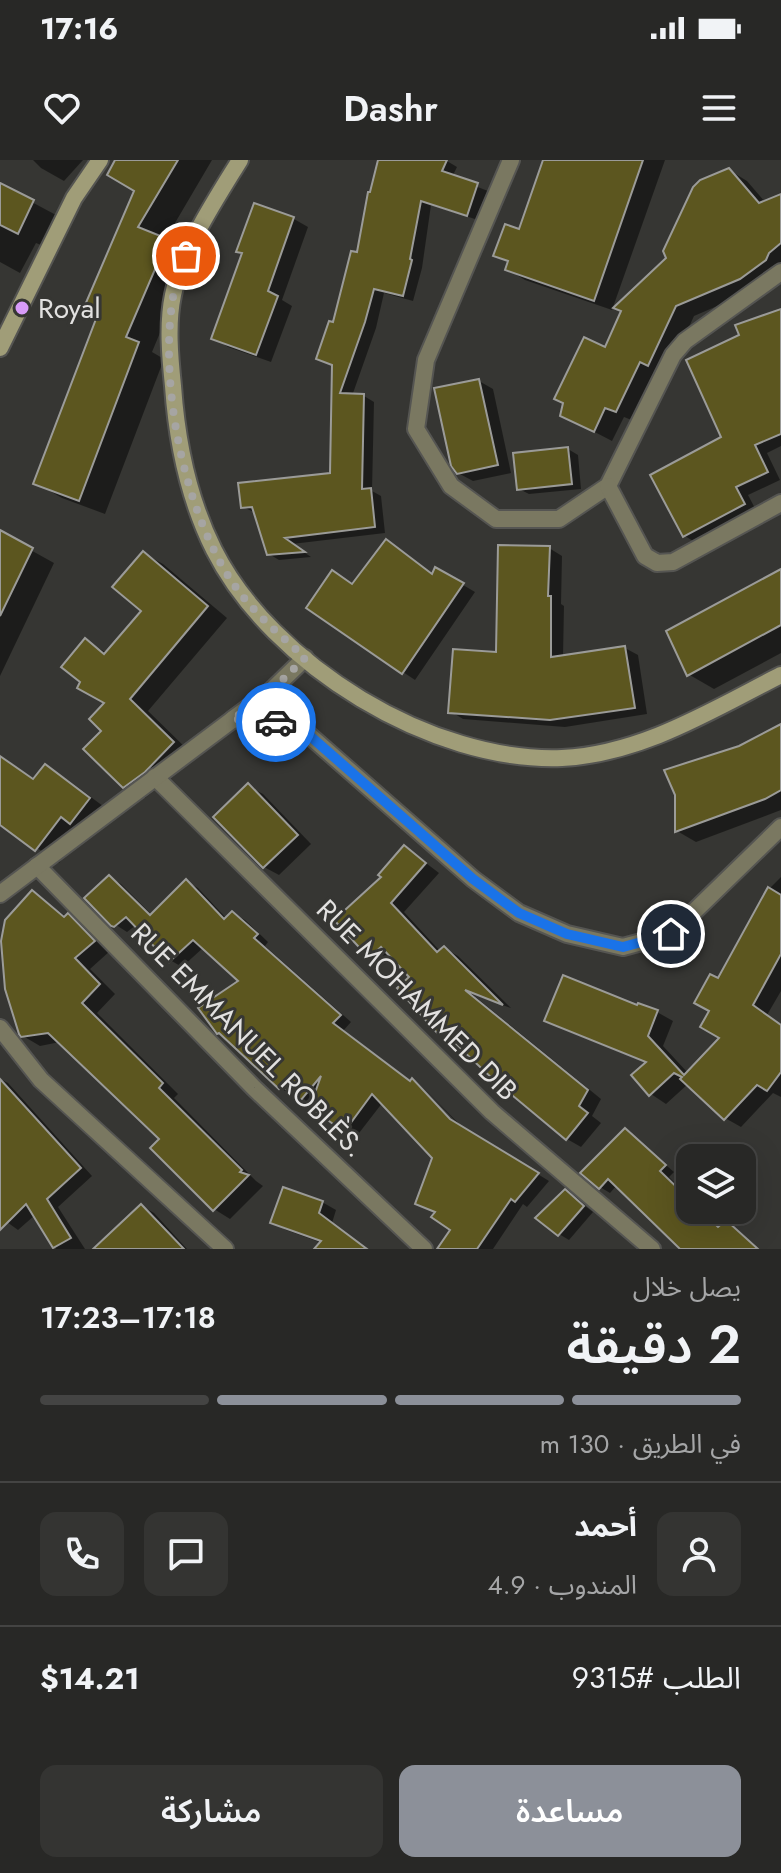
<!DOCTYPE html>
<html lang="ar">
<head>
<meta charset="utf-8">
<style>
	:root { --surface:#282826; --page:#343432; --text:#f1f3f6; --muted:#a5a6a7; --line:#444443; --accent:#8c9099 }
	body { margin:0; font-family:Jost,"Noto Sans Arabic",sans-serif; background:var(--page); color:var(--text); direction:rtl; height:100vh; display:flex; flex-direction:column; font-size:30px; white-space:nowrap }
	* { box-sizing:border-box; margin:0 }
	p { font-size:26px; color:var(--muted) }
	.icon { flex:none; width:44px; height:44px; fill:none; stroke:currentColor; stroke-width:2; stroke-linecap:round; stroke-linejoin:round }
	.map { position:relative; height:1089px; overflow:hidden; direction:ltr }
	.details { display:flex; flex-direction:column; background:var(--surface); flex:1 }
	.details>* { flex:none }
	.buttons { position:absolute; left:676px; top:984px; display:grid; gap:16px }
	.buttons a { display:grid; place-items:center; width:80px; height:80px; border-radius:16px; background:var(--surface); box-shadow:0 8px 32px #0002,0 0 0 2px var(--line); font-size:40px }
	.pin { position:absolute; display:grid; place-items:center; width:68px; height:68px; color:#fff; margin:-34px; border:4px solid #fff; border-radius:50%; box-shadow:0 2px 8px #0007 }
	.courier { position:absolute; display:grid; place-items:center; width:80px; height:80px; margin:-40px; border:6px solid #1a73e8; border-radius:50%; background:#fff; color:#222; box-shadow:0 2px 10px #0007 }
	.headline em { font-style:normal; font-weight:600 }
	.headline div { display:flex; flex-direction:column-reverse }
	.headline { display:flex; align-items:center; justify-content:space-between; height:136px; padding:0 40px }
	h1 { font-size:52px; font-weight:600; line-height:60px }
	.bar { display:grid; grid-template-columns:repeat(4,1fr); gap:12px 8px; align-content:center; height:96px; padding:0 40px }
	.bar i { height:10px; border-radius:6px; background:var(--line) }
	.bar .on { background:var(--accent) }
	.bar p { grid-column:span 4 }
	.line { display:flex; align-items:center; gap:20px; padding:0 40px; border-top:2px solid var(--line) }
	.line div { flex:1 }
	.round { display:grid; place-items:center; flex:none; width:84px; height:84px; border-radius:16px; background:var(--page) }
	.action { display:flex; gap:16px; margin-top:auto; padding:16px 40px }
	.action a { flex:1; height:92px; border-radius:16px; background:var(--accent); color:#fff; font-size:32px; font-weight:600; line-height:92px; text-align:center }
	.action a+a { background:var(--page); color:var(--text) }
	.status { display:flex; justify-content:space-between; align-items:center; height:56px; padding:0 40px; background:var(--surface); direction:ltr }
	.status svg { height:22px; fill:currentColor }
	header { display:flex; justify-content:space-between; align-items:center; height:104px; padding:0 40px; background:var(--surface); font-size:36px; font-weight:600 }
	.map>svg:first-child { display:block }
	.shadow { fill:#0007 }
	.building { fill:#5c561f; stroke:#9b9b98; stroke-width:2 }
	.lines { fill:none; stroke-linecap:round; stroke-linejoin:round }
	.street-casing { stroke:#555552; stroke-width:20 }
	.secondary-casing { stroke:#555552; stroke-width:20 }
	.street { stroke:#7a7861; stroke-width:16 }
	.secondary { stroke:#a09d78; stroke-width:16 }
	.done { stroke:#a6a5a3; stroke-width:8; stroke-dasharray:0 14.4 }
	.route { stroke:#1a73e8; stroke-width:10 }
	.poi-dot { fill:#d89bf8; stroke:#363633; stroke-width:3 }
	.labels { text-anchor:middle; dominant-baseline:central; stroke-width:6; stroke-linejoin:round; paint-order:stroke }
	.poi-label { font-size:28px; fill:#e2e1e0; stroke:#363633; text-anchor:start }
	.street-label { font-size:28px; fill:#e2e1e0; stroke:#363633 }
</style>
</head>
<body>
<div class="status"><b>17:16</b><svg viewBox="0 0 49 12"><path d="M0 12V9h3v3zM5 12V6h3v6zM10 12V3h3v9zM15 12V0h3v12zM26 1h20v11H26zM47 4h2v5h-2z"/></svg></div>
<header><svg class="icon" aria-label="menu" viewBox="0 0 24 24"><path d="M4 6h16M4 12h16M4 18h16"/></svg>Dashr<svg class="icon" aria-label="heart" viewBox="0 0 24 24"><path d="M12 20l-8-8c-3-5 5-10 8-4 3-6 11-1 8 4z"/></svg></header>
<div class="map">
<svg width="781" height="1089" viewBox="0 0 781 1089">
	<rect width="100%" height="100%" fill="#363633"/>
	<!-- shadow -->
	<g class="shadow">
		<path d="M 33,0 L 83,0 L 64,21 L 41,8 Z"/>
		<path d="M 118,0 L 212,0 L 165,80 L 192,96 L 152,192 L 164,199 L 105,354 L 62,338 L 36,323 L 101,152 L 136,30 Z"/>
		<path d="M 380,0 L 447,1 L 457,7 L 452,17 L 488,31 L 478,60 L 431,45 L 422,108 L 413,141 L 384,133 L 376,168 L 352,236 L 364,236 L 374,242 L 372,331 L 381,336 L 385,373 L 292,384 L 311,397 L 279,400 L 269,394 L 256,353 L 243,347 L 332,315 L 334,206 L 318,198 L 334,165 L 358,95 Z"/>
		<path d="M 545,0 L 665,0 L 612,150 L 525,120 L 507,109 L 509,103 L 496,95 L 520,71 Z"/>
		<path d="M 729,10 L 747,21 L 766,43 L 781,36 L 781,112 L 759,128 L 694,156 L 667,215 L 634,261 L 624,257 L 612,281 L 560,254 Z"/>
		<path d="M 0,25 L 56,55 L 41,85 L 36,83 L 20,113 L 0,102 Z"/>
		<path d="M 255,45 L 294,59 L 308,67 L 282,140 L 292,146 L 271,202 L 228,187 L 214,178 L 244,94 Z"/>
		<path d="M 781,151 L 781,286 L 767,293 L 780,320 L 748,335 L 757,352 L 698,384 L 685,376 L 724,278 L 742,176 Z"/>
		<path d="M 479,221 L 493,229 L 511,313 L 473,321 L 458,313 Z"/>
		<path d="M 568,289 L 578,295 L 581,329 L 529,334 L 519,329 Z"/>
		<path d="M 0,373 L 54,403 L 0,516 Z"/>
		<path d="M 549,388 L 562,396 L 561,444 L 564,446 L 563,497 L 625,488 L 638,495 L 647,554 L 565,567 L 463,559 L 450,551 L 498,494 Z"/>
		<path d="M 399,389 L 433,415 L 436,409 L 475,432 L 415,520 L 403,512 L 353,426 Z"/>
		<path d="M 143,393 L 163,404 L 227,458 L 148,551 L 192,594 L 165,622 L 145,638 L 125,626 L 104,571 L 107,543 L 86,481 L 107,493 L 143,451 Z"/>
		<path d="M 781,411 L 781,493 L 714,529 L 688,514 Z"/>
		<path d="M 781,566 L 781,650 L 696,682 L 677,671 L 740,588 Z"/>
		<path d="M 0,595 L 35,620 L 46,607 L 68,620 L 111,652 L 94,675 L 84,670 L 59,703 L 2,664 Z"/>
		<path d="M 248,626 L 263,634 L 311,684 L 279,715 L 264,707 Z"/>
		<path d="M 405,687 L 439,713 L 404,752 L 440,791 L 444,788 L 458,796 L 511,848 L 472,834 L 601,939 L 592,956 L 601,963 L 581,987 L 567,979 L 454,881 L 439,872 L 412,817 L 393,797 L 385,804 L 370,796 L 384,717 Z"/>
		<path d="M 109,717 L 121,724 L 152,755 L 186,721 L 198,728 L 227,759 L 233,753 L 245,760 L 268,782 L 265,786 L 351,862 L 343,871 L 411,922 L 413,921 L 417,923 L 413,921 L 456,968 L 459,965 L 423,927 L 463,968 L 549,1021 L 527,1047 L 523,1044 L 493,1089 L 444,1089 L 453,1069 L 436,1053 L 417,1043 L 434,998 L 383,942 L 356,977 L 294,932 L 292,935 L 280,928 L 225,875 L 241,821 L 204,787 L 182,807 L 170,800 L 136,765 L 127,772 L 116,765 Z"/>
		<path d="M 781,717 L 781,831 L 767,855 L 781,865 L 781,937 L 773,933 L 741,967 L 725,958 L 688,924 L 666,944 L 651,934 L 634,916 L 647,903 L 562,869 L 547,860 L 638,848 L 657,852 L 673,861 L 663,886 L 688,913 L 722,878 L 711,850 L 718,821 L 768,730 Z"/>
		<path d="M 33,733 L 67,757 L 85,765 L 110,791 L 90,809 L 115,834 L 97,853 L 178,934 L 174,938 L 256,1021 L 263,1026 L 230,1059 L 214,1049 L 162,979 L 60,882 L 40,886 L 23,876 Z"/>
		<path d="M 0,919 L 8,923 L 92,1016 L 58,1047 L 85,1089 L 56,1089 L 35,1055 L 18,1070 L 0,1057 Z"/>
		<path d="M 626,971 L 674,1012 L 669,1017 L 690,1038 L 690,1050 L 702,1050 L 720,1068 L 726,1062 L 736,1068 L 748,1079 L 745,1089 L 682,1089 L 617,1025 L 610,1033 L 600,1027 Z"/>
		<path d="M 565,1031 L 593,1052 L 569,1080 L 559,1074 Z"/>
		<path d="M 322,1042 L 336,1050 L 332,1063 L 367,1089 L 317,1089 L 322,1083 L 286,1070 L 272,1062 Z"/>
		<path d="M 142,1046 L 154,1053 L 187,1089 L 96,1089 Z"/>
	</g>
	<!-- building -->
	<g class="building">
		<path d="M 115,0 L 178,0 L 138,67 L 168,79 L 126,177 L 139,182 L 79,341 L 33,324 L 99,151 L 85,145 L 134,31 L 107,15 Z"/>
		<path d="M 378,0 L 447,0 L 442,11 L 478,23 L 467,56 L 421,41 L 410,99 L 412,100 L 403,136 L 374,129 L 365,162 L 340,233 L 364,234 L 362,329 L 371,328 L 375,367 L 285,378 L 305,392 L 267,395 L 252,347 L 241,348 L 238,323 L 330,313 L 332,205 L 316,199 L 329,161 L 333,162 L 351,91 L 357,92 L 368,32 L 370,32 Z"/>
		<path d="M 543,0 L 643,0 L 594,141 L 505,110 L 508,101 L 493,96 L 505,64 L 519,69 Z"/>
		<path d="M 729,8 L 759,43 L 781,34 L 781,83 L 769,93 L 766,100 L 740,119 L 676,146 L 648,206 L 640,202 L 616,252 L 605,248 L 594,272 L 560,256 L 563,243 L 554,239 L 584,177 L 605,187 L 621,151 L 613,148 L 666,98 L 663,91 L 693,27 L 700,20 Z"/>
		<path d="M 0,23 L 34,40 L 18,74 L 0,65 Z"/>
		<path d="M 254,43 L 294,57 L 268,131 L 278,136 L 256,195 L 211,179 L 242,93 L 236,92 Z"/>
		<path d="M 781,149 L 781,274 L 755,285 L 768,312 L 736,327 L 745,344 L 683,377 L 650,315 L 721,277 L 686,200 L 739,175 L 735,165 Z"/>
		<path d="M 479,219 L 498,305 L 457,314 L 451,306 L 434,228 Z"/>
		<path d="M 568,287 L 572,324 L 517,330 L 513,293 Z"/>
		<path d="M 0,370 L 33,388 L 0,456 Z"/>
		<path d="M 386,379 L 432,414 L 435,407 L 464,423 L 402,514 L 306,448 L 332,410 L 352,424 Z"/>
		<path d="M 498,385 L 550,386 L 548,436 L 551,436 L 551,497 L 625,486 L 635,548 L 550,560 L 448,553 L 453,489 L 496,492 Z"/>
		<path d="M 143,391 L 208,446 L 130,539 L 174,582 L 145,612 L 123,628 L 83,589 L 101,571 L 89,559 L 104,543 L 77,528 L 80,522 L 61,507 L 85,478 L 104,494 L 141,451 L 112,427 Z"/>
		<path d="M 781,409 L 781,465 L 687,516 L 666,471 Z"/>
		<path d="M 781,564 L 781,630 L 765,639 L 675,672 L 675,635 L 664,610 L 739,586 Z"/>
		<path d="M 0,596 L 33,619 L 45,604 L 90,638 L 70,664 L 61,657 L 35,691 L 0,665 Z"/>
		<path d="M 248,623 L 298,675 L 263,708 L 213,657 Z"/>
		<path d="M 404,685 L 426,703 L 391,743 L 437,792 L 444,786 L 503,845 L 465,830 L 588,930 L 579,946 L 588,953 L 566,980 L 495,921 L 442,871 L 438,874 L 397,828 L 409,817 L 381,787 L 369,798 L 334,760 L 381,717 L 378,715 Z"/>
		<path d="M 109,715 L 150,755 L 186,719 L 224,759 L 232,751 L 258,774 L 254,778 L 341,855 L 333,863 L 410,921 L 412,918 L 450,959 L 539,1013 L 515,1042 L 511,1039 L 477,1089 L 437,1089 L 450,1070 L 431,1057 L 435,1052 L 415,1044 L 432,998 L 372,934 L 344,972 L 310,947 L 321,916 L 301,940 L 282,926 L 279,929 L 219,873 L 217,874 L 198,848 L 238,821 L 193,780 L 169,802 L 126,757 L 114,767 L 111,766 L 84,738 Z"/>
		<path d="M 768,727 L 781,735 L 781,794 L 753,845 L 781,865 L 781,912 L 767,931 L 757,925 L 724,960 L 680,919 L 682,917 L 674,913 L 649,936 L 631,915 L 646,902 L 544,861 L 563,815 L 637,845 L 638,843 L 658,850 L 648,876 L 684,915 L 719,878 L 700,867 L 709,851 L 694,843 L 710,814 L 718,818 Z"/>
		<path d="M 32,730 L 64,757 L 68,753 L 95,781 L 75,798 L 100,824 L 82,843 L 163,923 L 159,928 L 242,1010 L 240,1012 L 249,1015 L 213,1051 L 150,988 L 159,979 L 48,873 L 21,877 L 19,874 L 5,829 L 1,781 L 5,760 Z"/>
		<path d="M 0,919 L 81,1008 L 47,1039 L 71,1078 L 53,1088 L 26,1044 L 0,1070 Z"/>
		<path d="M 625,968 L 666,1005 L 660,1011 L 690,1040 L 690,1050 L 700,1050 L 718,1067 L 726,1060 L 758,1089 L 680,1089 L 608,1019 L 599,1029 L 580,1013 Z"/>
		<path d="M 283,1027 L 323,1041 L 319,1053 L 367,1089 L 314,1089 L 321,1081 L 270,1063 Z"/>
		<path d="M 565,1029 L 584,1046 L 558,1076 L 535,1058 Z"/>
		<path d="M 141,1044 L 184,1089 L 93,1089 Z"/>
	</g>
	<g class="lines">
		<!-- street casing -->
		<g class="street-casing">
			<g id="street">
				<path d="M 511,0 L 426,200 L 416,269 L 451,326 L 496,359 L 559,359 L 608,326 L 673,195 L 685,181 L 781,112"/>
				<path d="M 608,326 L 645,396 L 657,403 L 673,402 L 781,343"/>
				<path d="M 233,559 L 272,530 L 305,498"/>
				<path d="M 155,617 L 492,952 L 652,1089"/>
				<path d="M 37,706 L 254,928 L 424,1089"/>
				<path d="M 0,734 L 232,560 L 256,557 L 301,568 L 473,719 L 519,753 L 567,774 L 623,787 L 671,774 L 781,667"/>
				<path d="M 0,868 L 41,920 L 225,1089"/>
			</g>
		</g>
		<!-- secondary casing -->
		<g class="secondary-casing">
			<g id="secondary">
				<path d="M 240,0 C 216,39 182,90 173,135 C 167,164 170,197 173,226 C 177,283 188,338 214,390 C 272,505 432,603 562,598 C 642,594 712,550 781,515"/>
				<path d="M 0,188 L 74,38 L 100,0"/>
			</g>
		</g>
		<!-- street -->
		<use href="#street" class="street"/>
		<!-- secondary -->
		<use href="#secondary" class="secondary"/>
	</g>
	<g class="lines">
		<!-- done -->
		<path class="done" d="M 186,96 C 182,109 175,123 173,137 C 158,227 186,367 244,438 C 262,460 285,479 305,498 L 272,530 L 232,560 L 256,557 L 276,562"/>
		<!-- route -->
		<path class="route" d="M 276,562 L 301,568 L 473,719 L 519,753 L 567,774 L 623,787 L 671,774"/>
	</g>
	<!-- markers -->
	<circle class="poi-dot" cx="22" cy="148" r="8"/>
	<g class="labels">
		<!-- poi labels -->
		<g class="poi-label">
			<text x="38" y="148">Royal</text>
		</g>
		<!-- street labels -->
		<g class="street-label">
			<text transform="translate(417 840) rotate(45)">RUE MOHAMMED DIB</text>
			<text transform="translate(248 880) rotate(45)">RUE EMMANUEL ROBLÈS.</text>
		</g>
	</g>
</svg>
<div class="buttons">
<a><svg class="icon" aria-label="layers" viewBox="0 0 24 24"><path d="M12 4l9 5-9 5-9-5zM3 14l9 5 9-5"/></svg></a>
</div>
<div class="pin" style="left:186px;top:96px;background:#ea580c"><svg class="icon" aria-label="bag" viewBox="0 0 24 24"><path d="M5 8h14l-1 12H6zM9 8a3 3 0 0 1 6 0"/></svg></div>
<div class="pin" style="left:671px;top:774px;background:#1f2937"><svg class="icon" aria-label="home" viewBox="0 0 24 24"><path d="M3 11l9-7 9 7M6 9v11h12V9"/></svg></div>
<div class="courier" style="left:276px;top:562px"><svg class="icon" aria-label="car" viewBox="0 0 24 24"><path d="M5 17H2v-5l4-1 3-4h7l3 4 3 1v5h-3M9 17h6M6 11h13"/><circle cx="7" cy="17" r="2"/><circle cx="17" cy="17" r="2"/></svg></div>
</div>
<section class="details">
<div class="headline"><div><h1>2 دقيقة</h1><p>يصل خلال</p></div><em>17:18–17:23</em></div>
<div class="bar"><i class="on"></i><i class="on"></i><i class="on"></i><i></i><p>في الطريق · 130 m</p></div>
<div class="line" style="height:144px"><a class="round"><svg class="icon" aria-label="person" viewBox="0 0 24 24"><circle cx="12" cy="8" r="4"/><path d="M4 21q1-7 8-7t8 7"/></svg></a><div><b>أحمد</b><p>المندوب · 4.9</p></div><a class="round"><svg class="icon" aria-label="chat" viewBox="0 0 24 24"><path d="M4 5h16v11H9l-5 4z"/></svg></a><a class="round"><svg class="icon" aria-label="phone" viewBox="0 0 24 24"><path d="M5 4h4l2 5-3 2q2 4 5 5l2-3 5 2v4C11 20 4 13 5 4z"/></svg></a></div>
<div class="line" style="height:104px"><div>الطلب #9315</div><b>$14.21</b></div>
<div class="action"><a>مساعدة</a><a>مشاركة</a></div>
</section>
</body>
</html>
